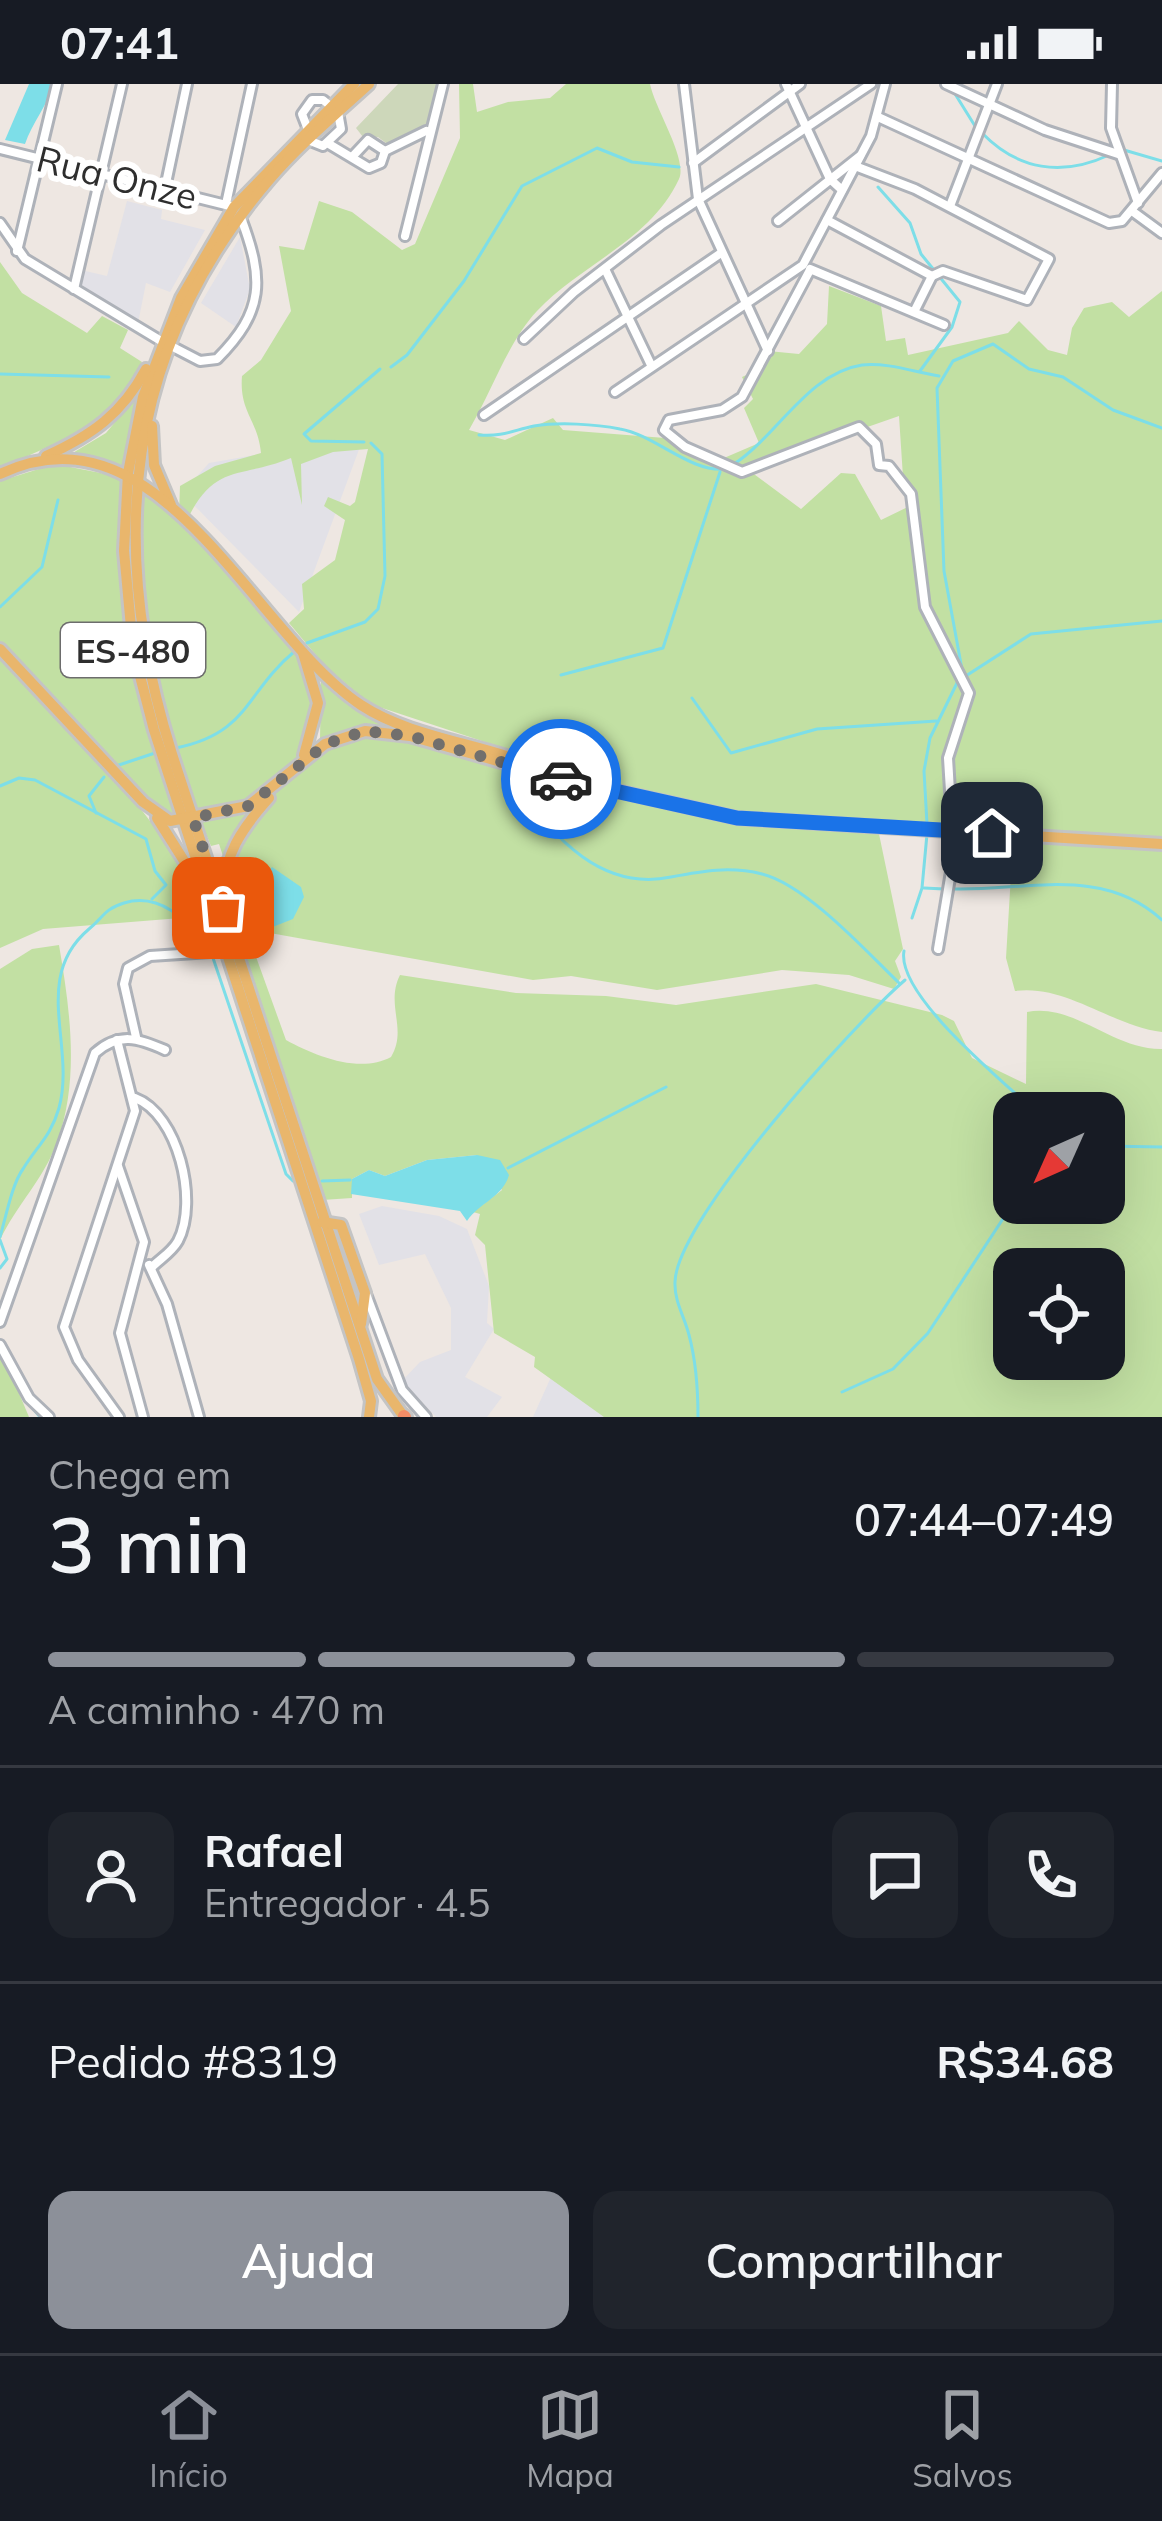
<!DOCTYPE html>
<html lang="pt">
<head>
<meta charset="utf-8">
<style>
	:root { --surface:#171b24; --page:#20242c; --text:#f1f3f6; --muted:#9ea1a6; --line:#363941; --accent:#8c9099 }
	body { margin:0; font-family:Mulish,sans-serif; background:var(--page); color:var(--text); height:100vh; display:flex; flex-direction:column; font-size:45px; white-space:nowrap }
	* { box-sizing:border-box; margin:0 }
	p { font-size:39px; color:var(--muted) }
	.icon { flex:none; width:66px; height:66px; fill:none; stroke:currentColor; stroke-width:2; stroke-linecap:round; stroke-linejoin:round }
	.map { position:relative; height:1333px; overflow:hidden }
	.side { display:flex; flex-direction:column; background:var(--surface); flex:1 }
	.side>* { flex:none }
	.needle { width:78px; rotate:225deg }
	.fabs { position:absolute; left:993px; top:1008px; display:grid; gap:24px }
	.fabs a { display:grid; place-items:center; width:132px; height:132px; border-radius:24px; background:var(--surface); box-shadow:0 12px 48px #0002; font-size:60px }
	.pin { position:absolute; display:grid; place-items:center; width:102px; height:102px; color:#fff; margin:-51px; border-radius:24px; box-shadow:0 6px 18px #0006 }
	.courier { position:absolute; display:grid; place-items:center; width:120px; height:120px; margin:-60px; border:9px solid #1a73e8; border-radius:50%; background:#fff; color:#222; box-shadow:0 3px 15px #0007 }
	.overview em { font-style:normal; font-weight:600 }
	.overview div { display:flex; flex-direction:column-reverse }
	.overview { display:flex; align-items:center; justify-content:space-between; height:204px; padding:0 48px }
	h1 { font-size:78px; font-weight:600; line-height:90px }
	.bar { display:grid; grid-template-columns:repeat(4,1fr); gap:18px 12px; align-content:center; height:144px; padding:0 48px }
	.bar i { height:15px; border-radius:9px; background:var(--line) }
	.bar .active { background:var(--accent) }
	.bar p { grid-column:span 4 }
	.line { display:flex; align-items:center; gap:30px; padding:0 48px; border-top:3px solid var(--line) }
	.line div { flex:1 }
	.round { display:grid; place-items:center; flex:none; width:126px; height:126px; border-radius:24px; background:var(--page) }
	.cta { display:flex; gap:24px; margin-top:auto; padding:24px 48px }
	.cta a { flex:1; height:138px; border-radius:24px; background:var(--accent); color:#fff; font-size:48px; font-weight:600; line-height:138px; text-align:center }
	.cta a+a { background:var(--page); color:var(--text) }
	.status { display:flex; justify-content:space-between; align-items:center; height:84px; padding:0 60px; background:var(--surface); direction:ltr }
	.status svg { height:33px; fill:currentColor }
	.dock { display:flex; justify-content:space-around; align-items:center; height:168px; border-top:3px solid var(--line); background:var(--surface); font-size:33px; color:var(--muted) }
	.dock a { display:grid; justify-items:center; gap:6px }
	.dock .active { color:var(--accent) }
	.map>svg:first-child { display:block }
	.industrial { fill:#e2e1e7 }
	.green { fill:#c2e0a3; fill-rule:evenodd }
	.cemetery { fill:#cdd7ba }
	.water { fill:#7ddee8 }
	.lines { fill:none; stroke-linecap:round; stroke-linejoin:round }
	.stream { stroke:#7ddee8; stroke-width:3 }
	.minor-casing { stroke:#aeb2b9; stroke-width:14 }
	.major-casing { stroke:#c4c4c4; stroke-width:16 }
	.highway-casing { stroke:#c4c4c4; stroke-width:18 }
	.minor { stroke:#fff; stroke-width:8 }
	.major { stroke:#e9b66c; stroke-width:10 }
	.highway { stroke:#f48c66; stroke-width:12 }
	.done { stroke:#716f6d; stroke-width:12; stroke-dasharray:0 21.6 }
	.route { stroke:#1a73e8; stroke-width:15 }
	.labels { text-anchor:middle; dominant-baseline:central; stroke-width:12; stroke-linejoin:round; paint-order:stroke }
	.shield { fill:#fff; stroke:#6d6d6d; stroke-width:3 }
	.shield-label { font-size:33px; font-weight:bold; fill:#2e2e2e }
	.street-label { font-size:36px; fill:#2e2e2e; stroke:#fff }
</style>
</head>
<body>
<div class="status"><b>07:41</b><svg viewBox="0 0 49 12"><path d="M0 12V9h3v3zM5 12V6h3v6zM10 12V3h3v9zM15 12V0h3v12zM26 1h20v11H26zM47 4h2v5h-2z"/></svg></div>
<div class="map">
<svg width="1162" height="1333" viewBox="0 0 1162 1333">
	<rect width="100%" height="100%" fill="#eee7e2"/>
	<!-- industrial -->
	<g class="industrial">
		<path d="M 127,117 L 162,126 L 161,135 L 205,146 L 170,208 L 146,199 L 138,239 L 77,201 L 81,186 L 107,192 Z"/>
		<path d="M 240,153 L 250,205 L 236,243 L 201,219 Z"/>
		<path d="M 364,352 L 299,528 L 182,409 L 209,379 Z"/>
		<path d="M 382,1122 L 439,1132 L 467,1145 L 489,1202 L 487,1239 L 494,1245 L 465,1293 L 502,1313 L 487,1333 L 436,1333 L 402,1297 L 420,1278 L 451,1266 L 451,1224 L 425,1170 L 379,1181 L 359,1130 Z"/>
		<path d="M 556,1282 L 622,1333 L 533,1333 Z"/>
	</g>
	<!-- green -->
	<g class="green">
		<path d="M 459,0 L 473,0 L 477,28 L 508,18 L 550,14 L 566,0 L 650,0 C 655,25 688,75 679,95 C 650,157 581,180 537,227 C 508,258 492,307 469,346 L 505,356 L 553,334 L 563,346 L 665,354 L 687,366 L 724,374 L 759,359 L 744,324 L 753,315 L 742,293 L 762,284 L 768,267 L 799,270 L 827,240 L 829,202 L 881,222 L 886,257 L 905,254 L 908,271 L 1008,249 L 1019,237 L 1048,266 L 1067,271 L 1072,244 L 1084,224 L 1112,218 L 1129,233 L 1162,207 L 1162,756 L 761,734 L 646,711 L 370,620 L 326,583 L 289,539 L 304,525 L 302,500 L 335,476 L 345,436 L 324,422 L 328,413 L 350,422 L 355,418 L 368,365 L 333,368 L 301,380 L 302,421 L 291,374 C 240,395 215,378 187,436 L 179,429 L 180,402 L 215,382 L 261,369 C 258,336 239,328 242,292 L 261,276 L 291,227 L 279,162 L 304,166 L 319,117 L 352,128 L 402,166 L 415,160 L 460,54 ZM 899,332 L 903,393 L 916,419 L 881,436 L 855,390 L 841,389 L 801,425 L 747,385 Z"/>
		<path d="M 0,178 L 22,209 L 87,249 L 102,232 L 128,246 L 120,264 L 142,278 C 112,342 60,356 0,385 Z"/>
		<path d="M 140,308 L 124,382 L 71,370 L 106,349 Z"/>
		<path d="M 55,380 L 121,393 C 112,518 135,615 177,731 L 172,734 L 162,731 L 0,558 L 0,397 Z"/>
		<path d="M 143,407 C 177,435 284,541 301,576 C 343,661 275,713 199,731 L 193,726 C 161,615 134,524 143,407 Z"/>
		<path d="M 0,574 C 81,660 157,722 206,832 L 43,845 L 0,864 Z"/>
		<path d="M 321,592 L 396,644 L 353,646 L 320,656 Z"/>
		<path d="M 357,650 L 390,652 L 702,733 L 760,743 L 879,750 L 903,865 L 895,877 L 901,893 L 894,905 L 849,891 L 782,886 L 657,906 L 571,892 L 533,896 L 270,849 L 236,850 C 203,763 286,684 357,650 Z"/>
		<path d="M 252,729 L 220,794 L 215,775 L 223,772 L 219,760 L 211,762 L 201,738 Z"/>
		<path d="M 1013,757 L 1162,765 L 1162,948 C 1112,942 1066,900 1015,907 L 1006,874 Z"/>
		<path d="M 59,861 C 70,926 80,995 57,1058 C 45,1093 16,1122 0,1156 L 0,885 L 32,865 Z"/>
		<path d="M 242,868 L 255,870 L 286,956 C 315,972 360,990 391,973 C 408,945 385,921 400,891 L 516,909 L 606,912 L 676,921 L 816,900 L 942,931 L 954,937 L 972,974 L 1026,1000 L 1027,928 C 1075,919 1113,966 1162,965 L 1162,1333 L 604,1333 L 534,1283 L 535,1273 L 494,1249 L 485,1161 L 475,1151 L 480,1130 L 473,1128 L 502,1106 L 477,1071 L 427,1076 L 385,1092 L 369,1086 L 352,1095 L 352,1114 L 322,1116 ZM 1014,1029 L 1104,1029 L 1104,1119 L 1014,1119 ZM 1014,1185 L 1104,1185 L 1104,1275 L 1014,1275 Z"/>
		<path d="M 0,1264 L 29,1333 L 0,1333 Z"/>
	</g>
	<!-- cemetery -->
	<path class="cemetery" d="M 398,0 L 442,0 L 427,43 L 390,62 L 378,53 L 363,53 L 356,44 Z"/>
	<!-- water -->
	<g class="water">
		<path d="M 29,0 L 53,0 C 48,21 32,39 25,60 L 5,56 Z"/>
		<path d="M 272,783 L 301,803 L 304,813 L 293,835 L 270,844 L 256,841 L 244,819 Z"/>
		<path d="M 477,1071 L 500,1076 L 509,1091 C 503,1113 479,1119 467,1137 L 460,1127 L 351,1110 L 352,1095 L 369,1086 L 385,1092 L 427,1076 Z"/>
	</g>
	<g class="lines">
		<!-- stream -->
		<g class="stream">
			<path d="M 952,5 L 975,42"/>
			<path d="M 982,49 C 1018,86 1062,93 1109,71"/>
			<path d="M 1124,66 L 1162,77"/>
			<path d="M 878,103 L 910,139 L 921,170 L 960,218 L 952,243 L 920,287"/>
			<path d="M 391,283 L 407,271 L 464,197 L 522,102 L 597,64 L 632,78 L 679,83"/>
			<path d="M 0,290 L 109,293"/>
			<path d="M 479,351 C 503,353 514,346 534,342 C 559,338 595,340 620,345 C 655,351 691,389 725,385"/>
			<path d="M 364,358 L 311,357 L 304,350 L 380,285"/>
			<path d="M 734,380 C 777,352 808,289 862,281 C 886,278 915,288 939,292"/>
			<path d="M 0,523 L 42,483 L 58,416"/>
			<path d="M 307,559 L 365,538 L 378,525 L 385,492 L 382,370 L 371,359"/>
			<path d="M 561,591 L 663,564 L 720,388"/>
			<path d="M 963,591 L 944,487 L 937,304 L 953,277 L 993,260 L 1029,285 L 1063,293 L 1113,326 L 1162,344"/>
			<path d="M 692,614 L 731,669 L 817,645 L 936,637"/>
			<path d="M 176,664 C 250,649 245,608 295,567"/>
			<path d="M 119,681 L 155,669"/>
			<path d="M 0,702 L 19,694 L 35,696 L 146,755 L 155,787 L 166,801 L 152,815"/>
			<path d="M 514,702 C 555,752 600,808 671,793 C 703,787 730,782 762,790 C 806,801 866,867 899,899"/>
			<path d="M 96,729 L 89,712 L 104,693"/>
			<path d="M 927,740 L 924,687 L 930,654 L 958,597 L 1031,550 L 1162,537"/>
			<path d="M 924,804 L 944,805"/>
			<path d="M 954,805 C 1025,807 1103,781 1162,836"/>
			<path d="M 912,834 L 922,804 L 927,750"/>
			<path d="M 904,867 C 896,911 1004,998 1037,1029"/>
			<path d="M 213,874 L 286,1090 L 293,1097"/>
			<path d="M 1104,1062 L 1162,1063"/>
			<path d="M 508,1084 L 666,1003"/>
			<path d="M 322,1097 L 350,1096"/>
			<path d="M 0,1153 C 6,1133 12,1100 23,1085 C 37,1062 51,1052 59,1024 C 76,961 31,894 89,845 C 103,834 104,825 124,819 C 160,808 186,836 208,861"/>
			<path d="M 0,1156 L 7,1175 L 0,1184"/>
			<path d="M 0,1269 L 10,1287"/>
			<path d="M 842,1308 L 893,1285 L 928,1249 L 1014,1118"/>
			<path d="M 26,1316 L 40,1333"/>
			<path d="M 698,1333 C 698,1306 696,1277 689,1251 C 685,1234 674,1217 675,1198 C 676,1136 854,940 905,896"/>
		</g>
		<!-- minor casing -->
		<g class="minor-casing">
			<g id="minor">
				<path d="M 684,0 L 698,115 L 768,267"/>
				<path d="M 786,0 L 830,95 L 842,106"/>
				<path d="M 946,0 L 1045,46 L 1118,70"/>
				<path d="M 1112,0 L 1111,44 L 1138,119"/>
				<path d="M 878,33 L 1109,139 L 1122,137 L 1162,89"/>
				<path d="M 307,43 L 302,30 L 312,16 L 323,16 L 338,28 L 341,45 L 323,62 L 308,56"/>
				<path d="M 329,60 L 369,84 L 381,79 L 385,67 L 426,47"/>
				<path d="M 0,65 L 234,123"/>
				<path d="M 353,72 L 368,56 L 385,67"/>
				<path d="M 693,79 L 800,0"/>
				<path d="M 855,82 L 915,105 L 1049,175 L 1027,216 L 943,187 L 932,192 L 914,228"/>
				<path d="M 165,104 L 187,0"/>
				<path d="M 226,120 L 252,0"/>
				<path d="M 950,122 L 997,0"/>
				<path d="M 1132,127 L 1162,149"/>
				<path d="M 827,136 L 932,192"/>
				<path d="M 778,137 L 860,72"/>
				<path d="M 0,139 L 25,175 L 161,257"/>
				<path d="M 405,152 L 443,0"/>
				<path d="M 17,167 L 57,0"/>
				<path d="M 605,185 L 651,281"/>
				<path d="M 810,185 L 944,241"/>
				<path d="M 810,186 L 742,313 L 722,326 L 669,336 L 664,346 L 685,363 L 742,388 L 859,343 L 876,360 L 879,381 L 889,382 L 911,410 L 925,523 L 969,609 L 948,674 L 952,740"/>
				<path d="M 74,205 L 122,0"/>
				<path d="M 524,255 L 574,208 L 661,141 L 871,0"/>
				<path d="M 171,262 L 200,277 L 217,275 C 265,227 264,195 241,134"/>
				<path d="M 615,308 L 803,181 L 871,52 L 885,0"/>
				<path d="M 484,331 L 721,169"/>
				<path d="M 938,865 L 956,758"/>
				<path d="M 136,953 L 124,900 L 128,884 L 150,872 L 226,867"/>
				<path d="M 117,956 L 135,1027 L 64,1243 L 78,1276 L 119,1333"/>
				<path d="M 135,1014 C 178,1030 199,1117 178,1157 C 172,1168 160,1175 151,1184"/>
				<path d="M 118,1082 L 144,1158 L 120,1249 L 143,1333"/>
				<path d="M 149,1181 L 167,1220 L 199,1333"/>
				<path d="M 366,1210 L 402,1306 L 426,1333"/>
				<path d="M 0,1238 L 95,969 C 119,948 138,954 165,966"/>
				<path d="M 0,1261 L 29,1314 L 49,1333"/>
			</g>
		</g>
		<!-- major casing -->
		<g class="major-casing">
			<g id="major">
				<path d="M 354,0 L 234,123 L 181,214 L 143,313 L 128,389 L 124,467 L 133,565 L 154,646 L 359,1275 L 371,1317 L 369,1333"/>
				<path d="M 369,0 C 335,31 300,60 270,95 C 123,266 107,462 172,670 L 377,1295 L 404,1333"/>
				<path d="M 152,342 L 154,381 L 171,421"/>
				<path d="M 46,372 C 92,351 122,330 146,285"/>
				<path d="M 0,390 C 160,314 252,548 361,621 C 408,652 475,659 527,679"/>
				<path d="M 0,565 L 143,718 L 170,737 L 248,722 L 325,660 L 365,647 L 410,652 L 550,692 L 737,734 L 1162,760"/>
				<path d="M 303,569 L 318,619 L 304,671"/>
				<path d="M 157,734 L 198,799"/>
				<path d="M 225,814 C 221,773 243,743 269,714"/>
				<path d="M 322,1138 L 341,1141 L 365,1209 L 361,1240"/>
			</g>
		</g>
		<!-- highway casing -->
		<g class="highway-casing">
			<path id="highway" d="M 404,1332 L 405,1333"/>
		</g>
		<!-- minor -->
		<use href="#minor" class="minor"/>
		<!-- major -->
		<use href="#major" class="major"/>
		<!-- highway -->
		<use href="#highway" class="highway"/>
	</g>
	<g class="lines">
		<!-- done -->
		<path class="done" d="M 223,824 L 193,734 L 248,722 L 326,660 L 365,647 L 410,652 L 561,695"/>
		<!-- route -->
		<path class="route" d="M 561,695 L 737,734 L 992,749"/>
	</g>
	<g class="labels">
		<!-- shield labels -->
		<rect class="shield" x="61" y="539" width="144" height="54" rx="9"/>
		<g class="shield-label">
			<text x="133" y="566">ES-480</text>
		</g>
		<!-- street labels -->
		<g class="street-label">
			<text transform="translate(117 93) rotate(14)">Rua Onze</text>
		</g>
	</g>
</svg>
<div class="fabs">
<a><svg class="needle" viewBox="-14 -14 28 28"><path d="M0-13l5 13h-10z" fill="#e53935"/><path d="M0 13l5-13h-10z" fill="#9ea1a6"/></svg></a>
<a><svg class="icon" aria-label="locate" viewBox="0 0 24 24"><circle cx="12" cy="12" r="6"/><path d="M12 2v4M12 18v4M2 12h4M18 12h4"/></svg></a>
</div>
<div class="pin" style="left:223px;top:824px;background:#ea580c"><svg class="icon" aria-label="bag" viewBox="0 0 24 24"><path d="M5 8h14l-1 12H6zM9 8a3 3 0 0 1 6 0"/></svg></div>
<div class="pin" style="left:992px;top:749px;background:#1f2937"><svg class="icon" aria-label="home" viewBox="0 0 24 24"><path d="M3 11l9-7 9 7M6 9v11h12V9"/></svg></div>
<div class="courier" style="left:561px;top:695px"><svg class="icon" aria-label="car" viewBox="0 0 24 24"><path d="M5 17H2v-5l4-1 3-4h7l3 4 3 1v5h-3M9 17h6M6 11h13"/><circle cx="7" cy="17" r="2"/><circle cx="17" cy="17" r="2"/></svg></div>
</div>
<section class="side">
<div class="overview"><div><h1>3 min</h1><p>Chega em</p></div><em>07:44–07:49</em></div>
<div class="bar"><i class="active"></i><i class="active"></i><i class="active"></i><i></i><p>A caminho · 470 m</p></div>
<div class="line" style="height:216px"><a class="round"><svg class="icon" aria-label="person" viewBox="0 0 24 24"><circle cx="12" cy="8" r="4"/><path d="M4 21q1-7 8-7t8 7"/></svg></a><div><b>Rafael</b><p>Entregador · 4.5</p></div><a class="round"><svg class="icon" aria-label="chat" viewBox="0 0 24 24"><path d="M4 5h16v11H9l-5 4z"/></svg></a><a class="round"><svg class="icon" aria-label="phone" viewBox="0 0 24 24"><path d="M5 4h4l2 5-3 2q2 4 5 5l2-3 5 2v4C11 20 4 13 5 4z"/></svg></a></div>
<div class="line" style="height:156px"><div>Pedido #8319</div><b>R$34.68</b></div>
<div class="cta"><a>Ajuda</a><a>Compartilhar</a></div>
</section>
<nav class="dock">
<a class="active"><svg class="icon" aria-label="home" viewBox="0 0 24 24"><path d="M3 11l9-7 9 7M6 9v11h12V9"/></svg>Início</a>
<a><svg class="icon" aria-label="map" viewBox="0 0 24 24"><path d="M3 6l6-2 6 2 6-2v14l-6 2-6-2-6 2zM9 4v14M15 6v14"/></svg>Mapa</a>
<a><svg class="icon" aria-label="saved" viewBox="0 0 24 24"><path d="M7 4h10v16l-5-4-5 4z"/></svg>Salvos</a>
</nav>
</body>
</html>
